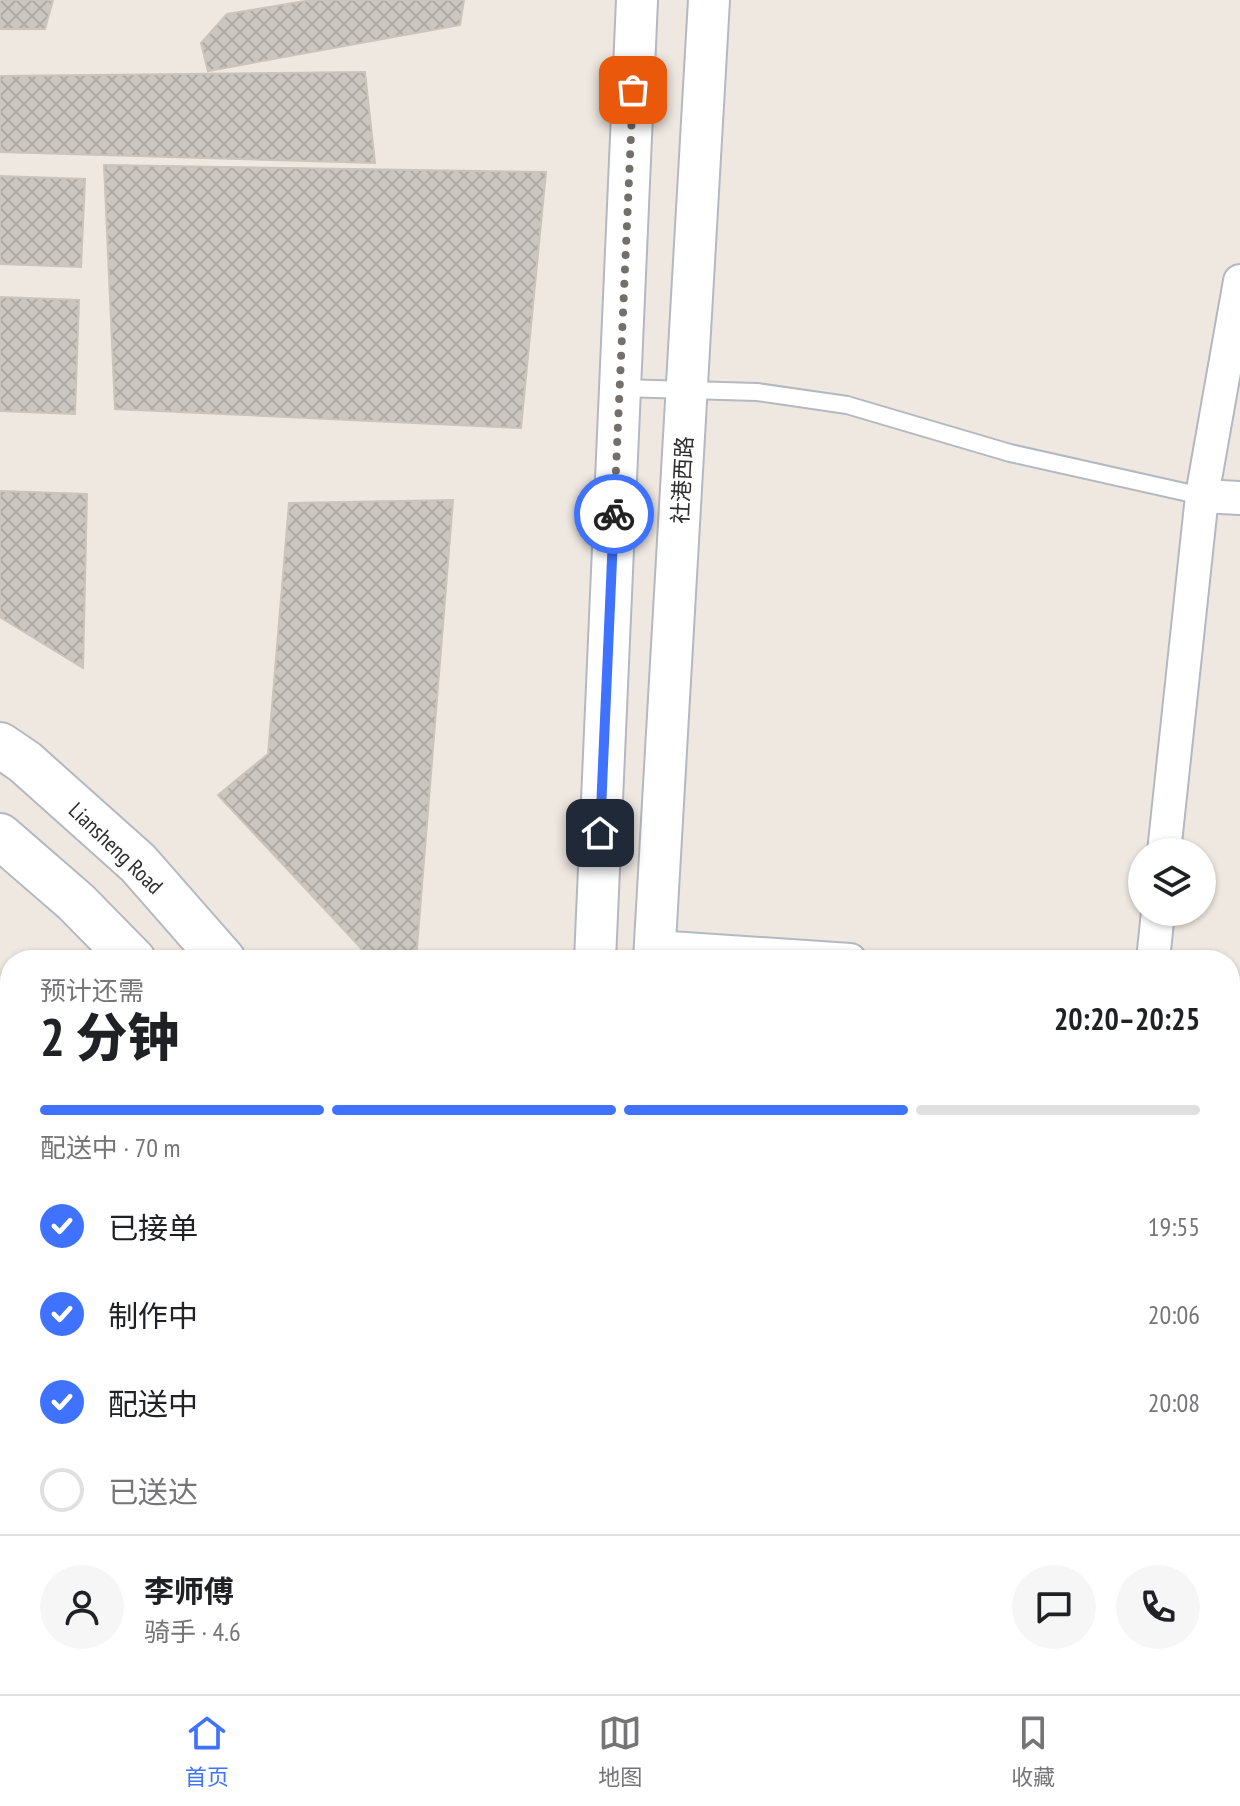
<!DOCTYPE html>
<html lang="zh">
<head>
<meta charset="utf-8">
<style>
	:root { --surface:#fff; --page:#f6f6f6; --text:#202124; --muted:#757577; --line:#e0e0e0; --accent:#3f72fe }
	body { margin:0; font-family:"PT Sans Narrow","Noto Sans SC",sans-serif; background:var(--page); color:var(--text); height:100vh; display:flex; flex-direction:column; font-size:30px; white-space:nowrap }
	* { box-sizing:border-box; margin:0 }
	p { font-size:26px; color:var(--muted) }
	.icon { flex:none; width:44px; height:44px; fill:none; stroke:currentColor; stroke-width:2; stroke-linecap:round; stroke-linejoin:round }
	.map { position:relative; flex:1; overflow:hidden }
	.sheet { position:absolute; left:0px; top:950px; width:1240px; height:744px; display:flex; flex-direction:column; background:var(--surface); border-radius:32px 32px 0 0; box-shadow:0 2px 6px #0004 }
	.sheet>* { flex:none }
	.tools { position:absolute; left:1128px; top:838px; display:grid; gap:16px }
	.tools a { display:grid; place-items:center; width:88px; height:88px; border-radius:50%; background:var(--surface); box-shadow:0 2px 6px #0004; font-size:40px }
	.pin { position:absolute; display:grid; place-items:center; width:68px; height:68px; color:#fff; margin:-34px; border-radius:16px; box-shadow:0 4px 12px #0006 }
	.courier { position:absolute; display:grid; place-items:center; width:80px; height:80px; margin:-40px; border:6px solid #3f72fe; border-radius:50%; background:#fff; color:#222; box-shadow:0 2px 10px #0007 }
	.overview em { font-style:normal; font-weight:800 }
	.overview div { display:flex; flex-direction:column-reverse }
	.overview { display:flex; align-items:center; justify-content:space-between; height:136px; padding:0 40px }
	h1 { font-size:52px; font-weight:800; line-height:60px }
	.bar { display:grid; grid-template-columns:repeat(4,1fr); gap:12px 8px; align-content:center; height:96px; padding:0 40px }
	.bar i { height:10px; border-radius:6px; background:var(--line) }
	.bar .active { background:var(--accent) }
	.bar p { grid-column:span 4 }
	.line { display:flex; align-items:center; gap:20px; padding:0 40px; border-top:2px solid var(--line) }
	.line div { flex:1 }
	.round { display:grid; place-items:center; flex:none; width:84px; height:84px; border-radius:42px; background:var(--page) }
	ol { padding:0 40px; list-style:none }
	li { display:flex; align-items:center; gap:24px; height:88px }
	li p { margin-inline-start:auto }
	li .icon { padding:8px; border-radius:50%; background:var(--accent); color:#fff; stroke-width:4 }
	li:last-child { color:var(--muted) }
	li i { width:44px; height:44px; border:4px solid var(--line); border-radius:50% }
	.tab-bar { display:flex; justify-content:space-around; align-items:center; height:112px; border-top:2px solid var(--line); background:var(--surface); font-size:22px; color:var(--muted) }
	.tab-bar a { display:grid; justify-items:center; gap:4px }
	.tab-bar .active { color:var(--accent) }
	.map>svg:first-child { display:block }
	.building { fill:url(#building-cross-hatch); stroke:#cbc4ba; stroke-width:2 }
	.lines { fill:none; stroke-linecap:round; stroke-linejoin:round }
	.service-casing { stroke:#b4b8c1; stroke-width:20 }
	.minor-casing { stroke:#b4b8c1; stroke-width:36 }
	.tertiary-casing { stroke:#b4b8c1; stroke-width:44 }
	.secondary-casing { stroke:#b4b8c1; stroke-width:48 }
	.service { stroke:#fff; stroke-width:16 }
	.minor { stroke:#fff; stroke-width:32 }
	.tertiary { stroke:#fff; stroke-width:40 }
	.secondary { stroke:#fff; stroke-width:44 }
	.done { stroke:#726f6d; stroke-width:8; stroke-dasharray:0 14.4 }
	.route { stroke:#3f72fe; stroke-width:10 }
	.labels { text-anchor:middle; dominant-baseline:central; stroke-width:8; stroke-linejoin:round; paint-order:stroke }
	.street-label { font-size:22px; fill:#2e2e2e; stroke:#fff }
</style>
</head>
<body>
<div class="map">
<svg width="1240" height="1694" viewBox="0 0 1240 1694">
	<defs>
		<pattern id="building-cross-hatch" width="8" height="8" patternUnits="userSpaceOnUse" patternTransform="scale(2)"><rect width="8" height="8" fill="#cbc6bf"/><path d="M0 0l8 8M0 8l8-8" fill="none" stroke="#afaaa4"/></pattern>
	</defs>
	<rect width="100%" height="100%" fill="#efe8e1"/>
	<!-- building -->
	<g class="building">
		<path d="M 0,0 L 53,0 L 45,29 L 0,29 Z"/>
		<path d="M 311,0 L 464,0 L 460,25 L 208,71 L 201,43 L 227,14 Z"/>
		<path d="M 365,72 L 375,163 L 0,152 L 0,76 Z"/>
		<path d="M 104,165 L 546,172 L 521,428 L 115,409 Z"/>
		<path d="M 0,176 L 85,179 L 81,267 L 0,264 Z"/>
		<path d="M 0,297 L 79,300 L 75,414 L 0,411 Z"/>
		<path d="M 0,491 L 87,494 L 83,668 L 0,617 Z"/>
		<path d="M 453,500 L 416,960 L 372,960 L 218,795 L 268,754 L 289,503 Z"/>
		<path d="M 0,1003 L 10,1010 L 10,1286 L 0,1301 Z"/>
		<path d="M 1239,1532 L 1240,1532 L 1240,1623 L 1230,1620 L 1230,1555 Z"/>
	</g>
	<g class="lines">
		<!-- service casing -->
		<g class="service-casing">
			<path id="service" d="M 621,388 L 757,392 L 847,405 L 1010,453 L 1202,496"/>
		</g>
		<!-- minor casing -->
		<g class="minor-casing">
			<g id="minor">
				<path d="M 1202,496 L 1240,498"/>
				<path d="M 1164,852 L 1202,496 L 1240,281"/>
				<path d="M 655,947 L 850,960"/>
				<path d="M 1153,960 L 1158,912"/>
				<path d="M 0,1396 L 10,1389"/>
				<path d="M 0,1436 L 10,1428"/>
				<path d="M 1230,1477 L 1240,1478"/>
				<path d="M 1105,1684 L 1124,1694"/>
			</g>
		</g>
		<!-- tertiary casing -->
		<g class="tertiary-casing">
			<g id="tertiary">
				<path d="M 595,960 L 637,0"/>
				<path d="M 654,960 L 709,0"/>
			</g>
		</g>
		<!-- secondary casing -->
		<g class="secondary-casing">
			<g id="secondary">
				<path d="M 0,745 L 25,762 L 138,863 L 223,960"/>
				<path d="M 0,836 L 76,902 L 133,960"/>
				<path d="M 542,1684 L 544,1694"/>
				<path d="M 633,1684 L 635,1694"/>
			</g>
		</g>
		<!-- service -->
		<use href="#service" class="service"/>
		<!-- minor -->
		<use href="#minor" class="minor"/>
		<!-- tertiary -->
		<use href="#tertiary" class="tertiary"/>
		<!-- secondary -->
		<use href="#secondary" class="secondary"/>
	</g>
	<g class="lines">
		<!-- done -->
		<path class="done" d="M 614,514 L 633,90"/>
		<!-- route -->
		<path class="route" d="M 600,833 L 614,514"/>
	</g>
	<g class="labels">
		<!-- street labels -->
		<g class="street-label">
			<text transform="translate(682 480) rotate(-87)">社港西路</text>
			<text transform="translate(116 848) rotate(44)">Liansheng Road</text>
		</g>
	</g>
</svg>
<div class="tools">
<a><svg class="icon" aria-label="layers" viewBox="0 0 24 24"><path d="M12 4l9 5-9 5-9-5zM3 14l9 5 9-5"/></svg></a>
</div>
<div class="pin" style="left:633px;top:90px;background:#ea580c"><svg class="icon" aria-label="bag" viewBox="0 0 24 24"><path d="M5 8h14l-1 12H6zM9 8a3 3 0 0 1 6 0"/></svg></div>
<div class="pin" style="left:600px;top:833px;background:#1f2937"><svg class="icon" aria-label="home" viewBox="0 0 24 24"><path d="M3 11l9-7 9 7M6 9v11h12V9"/></svg></div>
<div class="courier" style="left:614px;top:514px"><svg class="icon" aria-label="bike" viewBox="0 0 24 24"><circle cx="6" cy="16" r="4"/><circle cx="18" cy="16" r="4"/><path d="M6 16l4-8h5l3 8M10 8l3 8H6M13 5h3"/></svg></div>
<section class="sheet">
<div class="overview"><div><h1>2 分钟</h1><p>预计还需</p></div><em>20:20–20:25</em></div>
<div class="bar"><i class="active"></i><i class="active"></i><i class="active"></i><i></i><p>配送中 · 70 m</p></div>
<ol>
<li><svg class="icon" aria-label="check" viewBox="0 0 24 24"><path d="M5 12l5 5 9-10"/></svg>已接单<p>19:55</p></li>
<li><svg class="icon" aria-label="check" viewBox="0 0 24 24"><path d="M5 12l5 5 9-10"/></svg>制作中<p>20:06</p></li>
<li><svg class="icon" aria-label="check" viewBox="0 0 24 24"><path d="M5 12l5 5 9-10"/></svg>配送中<p>20:08</p></li>
<li><i></i>已送达</li>
</ol>
<div class="line" style="height:144px"><a class="round"><svg class="icon" aria-label="person" viewBox="0 0 24 24"><circle cx="12" cy="8" r="4"/><path d="M4 21q1-7 8-7t8 7"/></svg></a><div><b>李师傅</b><p>骑手 · 4.6</p></div><a class="round"><svg class="icon" aria-label="chat" viewBox="0 0 24 24"><path d="M4 5h16v11H9l-5 4z"/></svg></a><a class="round"><svg class="icon" aria-label="phone" viewBox="0 0 24 24"><path d="M5 4h4l2 5-3 2q2 4 5 5l2-3 5 2v4C11 20 4 13 5 4z"/></svg></a></div>
</section>
</div>
<nav class="tab-bar">
<a class="active"><svg class="icon" aria-label="home" viewBox="0 0 24 24"><path d="M3 11l9-7 9 7M6 9v11h12V9"/></svg>首页</a>
<a><svg class="icon" aria-label="map" viewBox="0 0 24 24"><path d="M3 6l6-2 6 2 6-2v14l-6 2-6-2-6 2zM9 4v14M15 6v14"/></svg>地图</a>
<a><svg class="icon" aria-label="saved" viewBox="0 0 24 24"><path d="M7 4h10v16l-5-4-5 4z"/></svg>收藏</a>
</nav>
</body>
</html>
